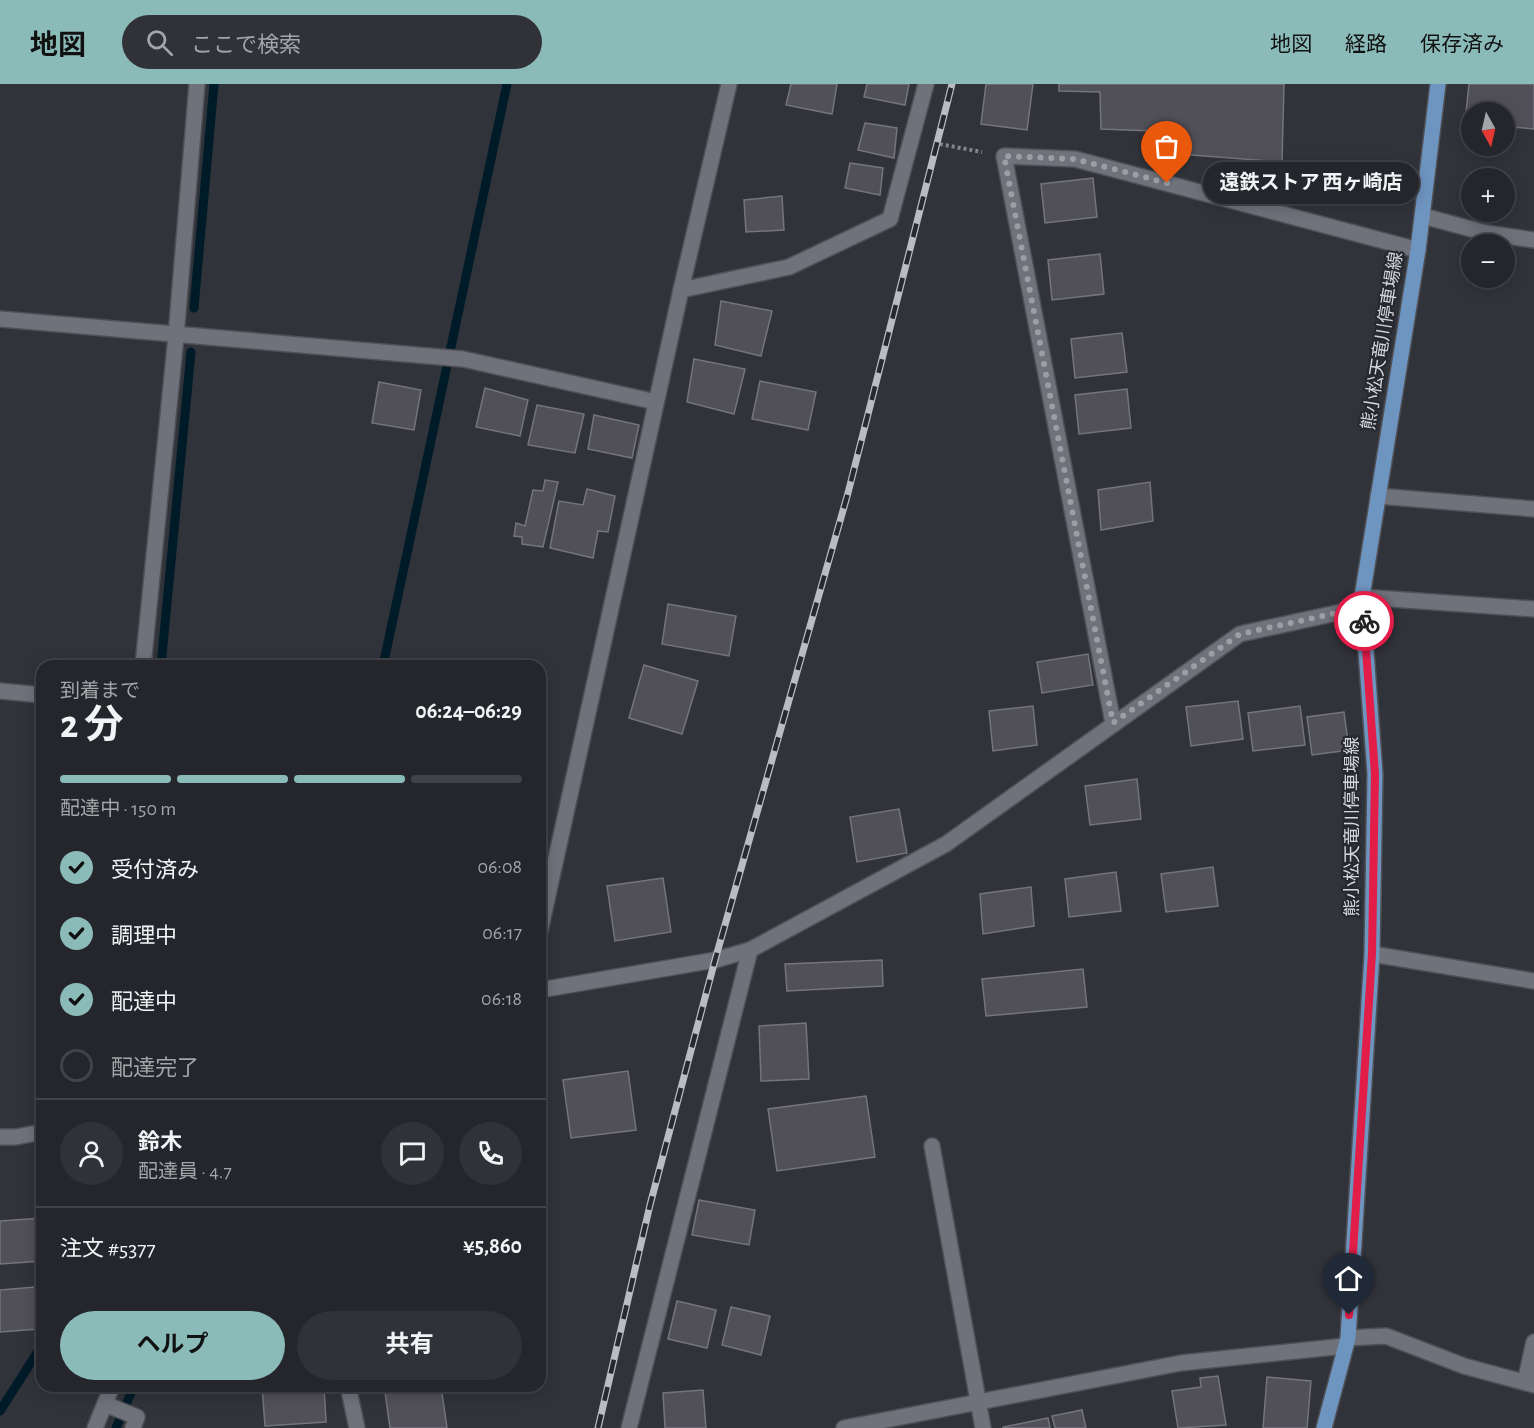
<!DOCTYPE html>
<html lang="ja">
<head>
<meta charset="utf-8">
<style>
	:root { --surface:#25262c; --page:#313238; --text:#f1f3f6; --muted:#a3a5a9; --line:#424348; --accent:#8bbbb9 }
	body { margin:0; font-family:"Alegreya Sans","Noto Sans JP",sans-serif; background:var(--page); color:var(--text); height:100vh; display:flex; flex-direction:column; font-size:22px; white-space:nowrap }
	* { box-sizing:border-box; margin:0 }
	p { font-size:20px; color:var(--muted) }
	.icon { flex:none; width:33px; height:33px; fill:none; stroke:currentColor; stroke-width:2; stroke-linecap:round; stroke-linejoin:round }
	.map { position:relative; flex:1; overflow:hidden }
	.sheet { position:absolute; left:36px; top:576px; width:510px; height:732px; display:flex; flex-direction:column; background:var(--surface); border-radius:18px; box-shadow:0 3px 15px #0003,0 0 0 2px var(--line) }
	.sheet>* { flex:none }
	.needle { width:39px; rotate:172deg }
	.controls { position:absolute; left:1461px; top:18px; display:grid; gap:12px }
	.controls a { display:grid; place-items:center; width:54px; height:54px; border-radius:50%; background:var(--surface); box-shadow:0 3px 15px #0003,0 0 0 2px var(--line); font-size:30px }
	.pin { position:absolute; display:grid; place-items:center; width:51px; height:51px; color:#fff; margin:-62px -26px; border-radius:50% 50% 50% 0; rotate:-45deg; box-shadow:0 0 6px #0007 }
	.pin .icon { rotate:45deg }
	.courier { position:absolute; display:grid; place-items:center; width:60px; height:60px; margin:-30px; border:4px solid #e11d48; border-radius:50%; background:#fff; color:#222; box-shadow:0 2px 8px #0007 }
	.bubble { position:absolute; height:42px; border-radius:21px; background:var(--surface); box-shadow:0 3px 15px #0003,0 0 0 2px var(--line); font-size:20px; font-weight:700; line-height:42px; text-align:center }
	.headline em { font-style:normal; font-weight:700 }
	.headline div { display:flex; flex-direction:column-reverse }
	.headline { display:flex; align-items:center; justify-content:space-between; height:102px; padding:0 24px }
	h1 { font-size:39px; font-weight:700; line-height:45px }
	.bar { display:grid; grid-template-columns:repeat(4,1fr); gap:9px 6px; align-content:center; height:72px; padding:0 24px }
	.bar i { height:8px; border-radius:4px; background:var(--line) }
	.bar .on { background:var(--accent) }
	.bar p { grid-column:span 4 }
	.line { display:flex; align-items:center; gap:15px; padding:0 24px; border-top:2px solid var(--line) }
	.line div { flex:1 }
	.round { display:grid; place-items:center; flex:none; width:63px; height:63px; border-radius:32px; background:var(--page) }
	ol { padding:0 24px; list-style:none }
	li { display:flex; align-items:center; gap:18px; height:66px }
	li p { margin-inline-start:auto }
	li .icon { padding:6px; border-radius:50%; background:var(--accent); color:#111; stroke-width:4 }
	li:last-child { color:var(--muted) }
	li i { width:33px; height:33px; border:3px solid var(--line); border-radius:50% }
	.primary-button { display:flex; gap:12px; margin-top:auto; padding:12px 24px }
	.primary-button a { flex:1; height:69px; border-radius:36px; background:var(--accent); color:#111; font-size:24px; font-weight:700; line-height:69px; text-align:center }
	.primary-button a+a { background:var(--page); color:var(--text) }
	header { display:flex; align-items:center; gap:36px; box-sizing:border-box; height:84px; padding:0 30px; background:var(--accent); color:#111 }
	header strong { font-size:28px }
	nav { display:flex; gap:33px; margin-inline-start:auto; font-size:21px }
	.search { width:420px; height:54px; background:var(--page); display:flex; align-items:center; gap:15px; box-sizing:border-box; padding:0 21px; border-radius:33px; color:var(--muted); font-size:22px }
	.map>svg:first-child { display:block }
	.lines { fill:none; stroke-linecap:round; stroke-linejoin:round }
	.stream { stroke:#001b28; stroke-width:9 }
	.building { fill:#514f58; stroke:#75747d; stroke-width:1.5 }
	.minor-casing { stroke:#4e5055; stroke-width:18 }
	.major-casing { stroke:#4e5055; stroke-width:18 }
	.path { stroke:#82848a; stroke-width:4; stroke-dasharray:3 3; stroke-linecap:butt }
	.minor { stroke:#6f727b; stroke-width:15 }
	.major { stroke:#6e94c0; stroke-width:15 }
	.rail-casing { stroke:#bbbcc2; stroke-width:7 }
	.rail { stroke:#272930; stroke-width:4.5; stroke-dasharray:14; stroke-linecap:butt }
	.done { stroke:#9c9ea3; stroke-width:6; stroke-dasharray:0 10.8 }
	.route { stroke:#e11d48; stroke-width:8 }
	.labels { text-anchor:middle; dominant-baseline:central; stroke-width:4.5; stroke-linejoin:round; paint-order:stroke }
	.street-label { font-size:18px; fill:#d6d7dc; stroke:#272930 }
</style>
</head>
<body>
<header>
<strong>地図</strong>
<div class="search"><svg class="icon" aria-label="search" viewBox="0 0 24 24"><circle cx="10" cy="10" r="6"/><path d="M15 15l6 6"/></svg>ここで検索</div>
<nav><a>地図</a><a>経路</a><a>保存済み</a></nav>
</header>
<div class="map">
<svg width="1534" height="1344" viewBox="0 0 1534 1344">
	<rect width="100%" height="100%" fill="#31333a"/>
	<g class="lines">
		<!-- stream -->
		<g class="stream">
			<path d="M 194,224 L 214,0"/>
			<path d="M 161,582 L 191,268"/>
			<path d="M 383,582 L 507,0"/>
			<path d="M 0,1327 L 42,1261"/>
			<path d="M 116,1344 L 134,1302"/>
		</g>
	</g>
	<!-- building -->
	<g class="building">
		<path d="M 791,0 L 837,0 L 832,30 L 786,21 Z"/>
		<path d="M 867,0 L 909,0 L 905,21 L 864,13 Z"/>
		<path d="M 986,0 L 1033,0 L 1027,46 L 981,40 Z"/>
		<path d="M 1059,0 L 1284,0 L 1282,78 L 1154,68 L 1154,47 L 1101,45 L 1100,8 L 1059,7 Z"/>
		<path d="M 1469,0 L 1534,0 L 1534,45 L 1504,42 L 1504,28 L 1472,28 L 1472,39 L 1465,38 Z"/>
		<path d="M 865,39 L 897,44 L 894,74 L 858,66 Z"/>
		<path d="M 850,79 L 883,84 L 880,111 L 845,104 Z"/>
		<path d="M 1093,94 L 1097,133 L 1045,139 L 1041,100 Z"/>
		<path d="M 782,112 L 784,146 L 746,148 L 744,116 Z"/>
		<path d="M 1100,170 L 1104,210 L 1052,216 L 1048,176 Z"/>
		<path d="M 721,217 L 772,227 L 761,272 L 715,261 Z"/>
		<path d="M 1122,249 L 1127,288 L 1075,294 L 1071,255 Z"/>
		<path d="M 694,275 L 745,285 L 734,330 L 687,318 Z"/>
		<path d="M 760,297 L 816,308 L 808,346 L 752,335 Z"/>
		<path d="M 379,298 L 421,306 L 414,346 L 372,339 Z"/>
		<path d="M 485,304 L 528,316 L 520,352 L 476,343 Z"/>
		<path d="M 1127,305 L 1131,344 L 1079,350 L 1075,311 Z"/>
		<path d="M 537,321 L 584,330 L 575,369 L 528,361 Z"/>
		<path d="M 594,331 L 639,341 L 632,374 L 588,365 Z"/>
		<path d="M 545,396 L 558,398 L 543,463 L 522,460 L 522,453 L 514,452 L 516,439 L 525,442 L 533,406 L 543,407 Z"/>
		<path d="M 1150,398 L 1153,437 L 1101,446 L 1098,406 Z"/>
		<path d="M 587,405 L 615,412 L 608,448 L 598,447 L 593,474 L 550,464 L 559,417 L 583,421 Z"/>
		<path d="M 668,520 L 736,532 L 729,572 L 662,560 Z"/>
		<path d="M 1088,570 L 1093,601 L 1042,609 L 1037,578 Z"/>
		<path d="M 644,581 L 698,597 L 682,650 L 629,634 Z"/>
		<path d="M 1238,617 L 1243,655 L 1191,662 L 1186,623 Z"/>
		<path d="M 1033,622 L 1037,661 L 993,667 L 989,627 Z"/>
		<path d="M 1300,622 L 1305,661 L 1253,667 L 1248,629 Z"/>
		<path d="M 1344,628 L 1349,666 L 1312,671 L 1307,633 Z"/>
		<path d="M 1137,695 L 1141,735 L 1090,741 L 1085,702 Z"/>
		<path d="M 899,725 L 907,769 L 857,778 L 850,733 Z"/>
		<path d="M 1213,783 L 1218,822 L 1166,828 L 1161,790 Z"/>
		<path d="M 1116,788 L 1121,827 L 1069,833 L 1065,795 Z"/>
		<path d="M 663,794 L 671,848 L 615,857 L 607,802 Z"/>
		<path d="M 1031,803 L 1034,842 L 983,850 L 980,810 Z"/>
		<path d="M 882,876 L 883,902 L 787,907 L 785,880 Z"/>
		<path d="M 1083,885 L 1087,923 L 986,932 L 982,895 Z"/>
		<path d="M 806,939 L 809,995 L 761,997 L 759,942 Z"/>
		<path d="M 628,987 L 636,1046 L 571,1054 L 563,996 Z"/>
		<path d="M 866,1012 L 875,1073 L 777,1087 L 768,1025 Z"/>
		<path d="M 699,1116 L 755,1126 L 749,1161 L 692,1151 Z"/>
		<path d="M 42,1134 L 42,1177 L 0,1180 L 0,1137 Z"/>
		<path d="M 35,1203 L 38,1245 L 0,1248 L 0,1206 Z"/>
		<path d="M 677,1217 L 716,1226 L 707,1264 L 668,1255 Z"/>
		<path d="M 731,1223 L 770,1232 L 761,1271 L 722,1261 Z"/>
		<path d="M 1218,1292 L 1226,1341 L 1178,1344 L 1172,1307 L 1201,1303 L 1200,1294 Z"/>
		<path d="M 1267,1293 L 1311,1297 L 1307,1344 L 1263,1344 Z"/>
		<path d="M 262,1302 L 324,1302 L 326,1338 L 265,1342 Z"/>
		<path d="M 424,1302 L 441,1302 L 447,1344 L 390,1344 L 385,1308 Z"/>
		<path d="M 703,1306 L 706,1344 L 665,1344 L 663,1309 Z"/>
		<path d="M 1082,1326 L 1086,1344 L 1055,1344 L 1052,1332 Z"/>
		<path d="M 1048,1334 L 1050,1344 L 1003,1344 L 1003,1343 Z"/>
	</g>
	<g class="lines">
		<!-- minor casing -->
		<g class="minor-casing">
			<g id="minor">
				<path d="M 1423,132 L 1486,149 L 1534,156"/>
				<path d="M 681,206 L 789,183 L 890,135 L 926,0"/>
				<path d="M 0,235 L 463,275 L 656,318"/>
				<path d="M 1378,412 L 1534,425"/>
				<path d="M 143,582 L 176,252 L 197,0"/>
				<path d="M 0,607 L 42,611"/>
				<path d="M 1113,639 L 1004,72 L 1075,75 L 1418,166"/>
				<path d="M 540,847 L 681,206 L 729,0"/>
				<path d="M 1372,870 L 1534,897"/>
				<path d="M 540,906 L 715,876 L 750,866 L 946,760 L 1240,550 L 1341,528 L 1362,513 L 1534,525"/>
				<path d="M 0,1053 L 16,1053 L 42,1048"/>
				<path d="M 932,1062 L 983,1344"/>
				<path d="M 1348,1254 L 1386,1252 L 1464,1282 L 1534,1301"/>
				<path d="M 1525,1298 L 1534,1258"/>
				<path d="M 348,1302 L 357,1344"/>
				<path d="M 105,1320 L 137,1333 L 133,1344"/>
				<path d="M 95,1344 L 112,1302"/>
				<path d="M 629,1344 L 750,866"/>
				<path d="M 844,1344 L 1181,1279 L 1345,1262"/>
			</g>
		</g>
		<!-- major casing -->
		<g class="major-casing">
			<path id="major" d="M 1324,1344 L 1348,1254 L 1372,870 L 1375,690 L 1362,513 L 1418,166 L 1438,0"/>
		</g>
		<!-- path -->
		<path class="path" d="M 934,59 L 982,68"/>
		<!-- minor -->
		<use href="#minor" class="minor"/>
		<!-- major -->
		<use href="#major" class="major"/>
		<!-- rail casing -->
		<g class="rail-casing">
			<path id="rail" d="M 598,1344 L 650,1121 L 715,876 L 848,409 L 952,0"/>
		</g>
		<!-- rail -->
		<use href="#rail" class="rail"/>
	</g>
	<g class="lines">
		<!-- done -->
		<path class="done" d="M 1167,99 L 1075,75 L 1004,72 L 1113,639 L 1240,550 L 1341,528 L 1362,513 L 1364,537"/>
		<!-- route -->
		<path class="route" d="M 1349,1231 L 1372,870 L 1375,690 L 1364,537"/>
	</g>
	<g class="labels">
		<!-- street labels -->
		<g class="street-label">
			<text transform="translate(1383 257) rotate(-81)">熊小松天竜川停車場線</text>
			<text transform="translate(1353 743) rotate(-90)">熊小松天竜川停車場線</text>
		</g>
	</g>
</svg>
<div class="controls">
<a><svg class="needle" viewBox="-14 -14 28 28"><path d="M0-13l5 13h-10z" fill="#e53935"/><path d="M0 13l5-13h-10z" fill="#a3a5a9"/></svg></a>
<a>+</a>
<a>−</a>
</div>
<div class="pin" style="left:1167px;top:99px;background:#ea580c"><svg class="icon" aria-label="bag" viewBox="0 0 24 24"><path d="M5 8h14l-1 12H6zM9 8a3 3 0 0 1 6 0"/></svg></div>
<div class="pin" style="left:1349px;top:1231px;background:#1f2937"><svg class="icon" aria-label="home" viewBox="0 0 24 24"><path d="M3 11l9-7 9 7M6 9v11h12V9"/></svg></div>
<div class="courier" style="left:1364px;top:537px"><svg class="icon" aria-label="bike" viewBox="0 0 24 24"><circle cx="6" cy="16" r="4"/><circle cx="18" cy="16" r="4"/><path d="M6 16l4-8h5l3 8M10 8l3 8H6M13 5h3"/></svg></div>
<div class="bubble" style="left:1203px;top:78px;width:216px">遠鉄ストア 西ヶ崎店</div>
<section class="sheet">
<div class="headline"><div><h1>2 分</h1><p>到着まで</p></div><em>06:24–06:29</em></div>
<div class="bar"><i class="on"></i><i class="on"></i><i class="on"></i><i></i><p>配達中 · 150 m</p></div>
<ol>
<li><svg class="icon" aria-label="check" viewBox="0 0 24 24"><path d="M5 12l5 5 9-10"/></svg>受付済み<p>06:08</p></li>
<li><svg class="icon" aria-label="check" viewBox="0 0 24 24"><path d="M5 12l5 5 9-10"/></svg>調理中<p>06:17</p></li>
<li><svg class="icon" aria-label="check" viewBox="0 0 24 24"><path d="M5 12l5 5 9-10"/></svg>配達中<p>06:18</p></li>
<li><i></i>配達完了</li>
</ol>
<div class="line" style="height:108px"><a class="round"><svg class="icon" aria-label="person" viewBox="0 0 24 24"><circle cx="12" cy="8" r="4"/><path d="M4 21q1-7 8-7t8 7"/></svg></a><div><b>鈴木</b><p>配達員 · 4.7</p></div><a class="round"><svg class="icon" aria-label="chat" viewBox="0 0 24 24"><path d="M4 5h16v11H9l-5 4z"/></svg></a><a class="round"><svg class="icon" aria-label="phone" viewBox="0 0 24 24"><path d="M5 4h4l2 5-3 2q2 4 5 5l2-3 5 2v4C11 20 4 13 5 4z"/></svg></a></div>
<div class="line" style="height:78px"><div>注文 #5377</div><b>¥5,860</b></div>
<div class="primary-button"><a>ヘルプ</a><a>共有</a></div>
</section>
</div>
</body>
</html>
